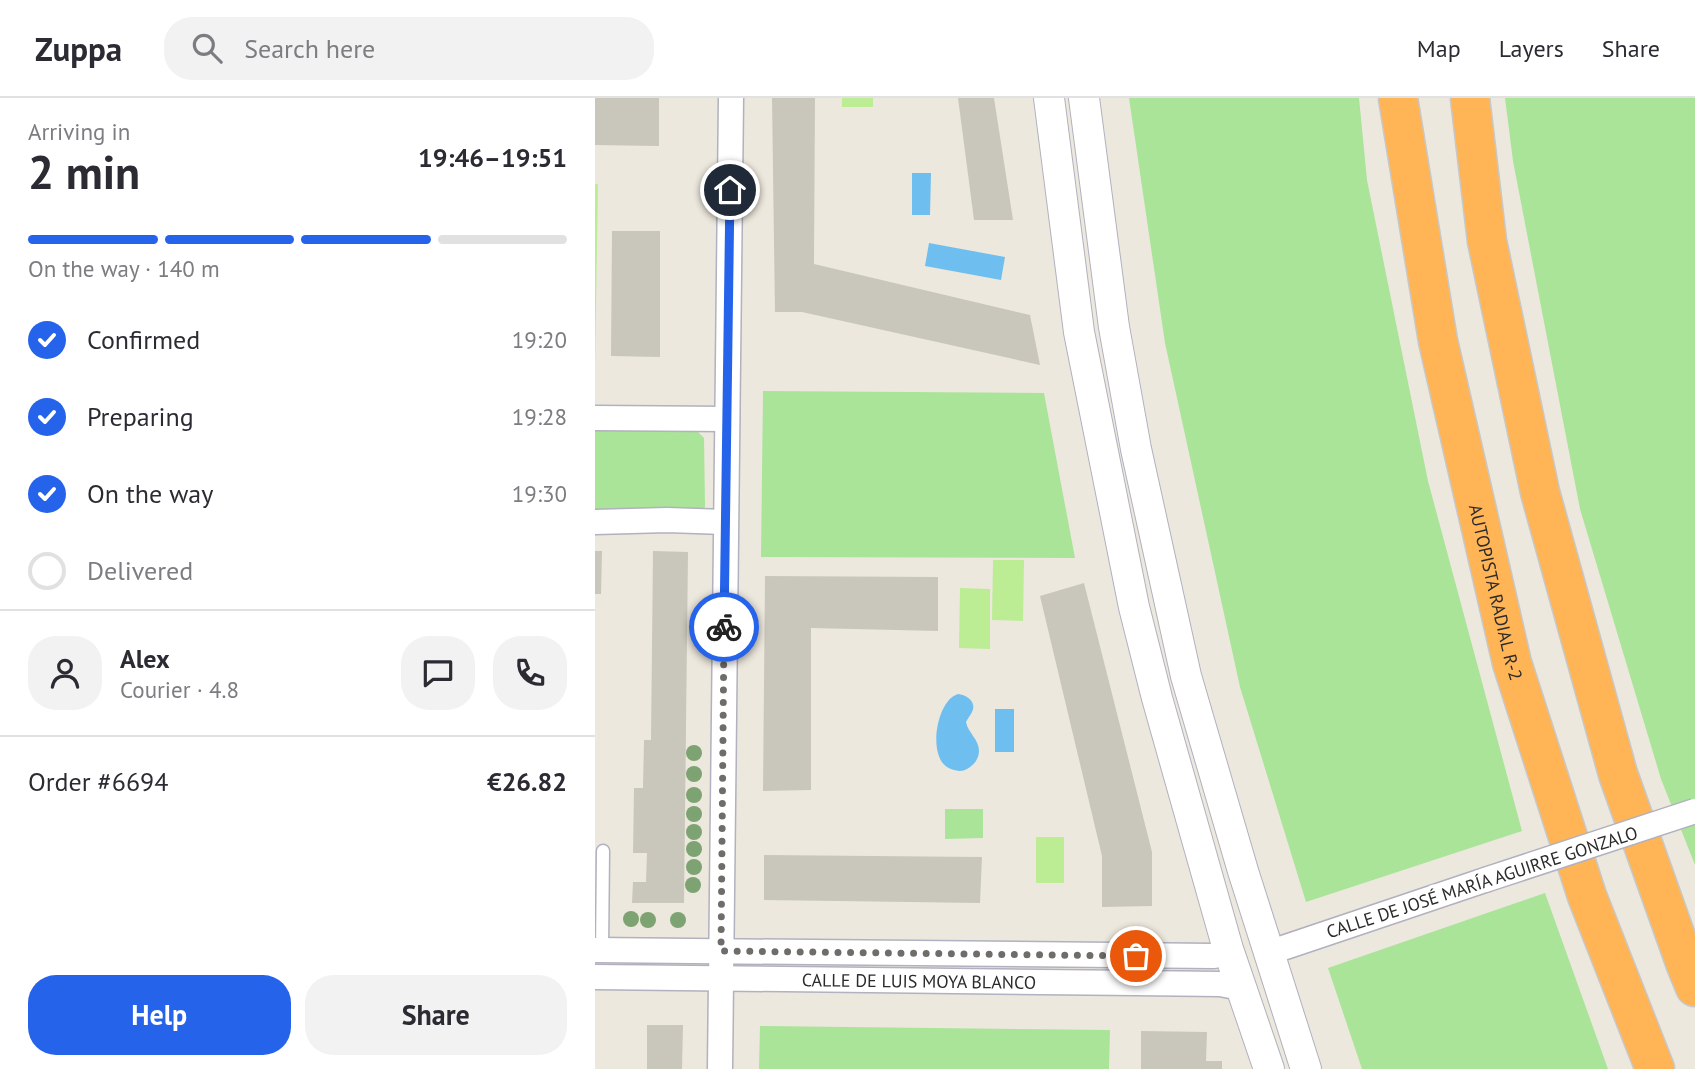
<!DOCTYPE html>
<html lang="en">
<head>
<meta charset="utf-8">
<style>
	:root { --surface:#fff; --page:#f2f2f3; --text:#2b2b33; --muted:#7c7c81; --line:#e1e1e2; --accent:#2563eb }
	body { margin:0; font-family:"PT Sans",sans-serif; background:var(--page); color:var(--text); height:100vh; display:flex; flex-direction:column; font-size:26px; white-space:nowrap }
	* { box-sizing:border-box; margin:0 }
	p { font-size:23px; color:var(--muted) }
	.icon { flex:none; width:38px; height:38px; fill:none; stroke:currentColor; stroke-width:2; stroke-linecap:round; stroke-linejoin:round }
	.map { position:relative; flex:1; overflow:hidden }
	.side { display:flex; flex-direction:column; background:var(--surface); width:595px }
	.side>* { flex:none }
	.pin { position:absolute; display:grid; place-items:center; width:60px; height:60px; color:#fff; margin:-30px; border:4px solid #fff; border-radius:50%; box-shadow:0 2px 7px #0007 }
	.courier { position:absolute; display:grid; place-items:center; width:70px; height:70px; margin:-35px; border:5px solid #2563eb; border-radius:50%; background:#fff; color:#222; box-shadow:0 2px 9px #0007 }
	.summary em { font-style:normal; font-weight:800 }
	.summary div { display:flex; flex-direction:column-reverse }
	.summary { display:flex; align-items:center; justify-content:space-between; height:119px; padding:0 28px }
	h1 { font-size:46px; font-weight:800; line-height:52px }
	.bar { display:grid; grid-template-columns:repeat(4,1fr); gap:10px 7px; align-content:center; height:84px; padding:0 28px }
	.bar i { height:9px; border-radius:5px; background:var(--line) }
	.bar .current { background:var(--accent) }
	.bar p { grid-column:span 4 }
	.line { display:flex; align-items:center; gap:18px; padding:0 28px; border-top:2px solid var(--line) }
	.line div { flex:1 }
	.round { display:grid; place-items:center; flex:none; width:74px; height:74px; border-radius:28px; background:var(--page) }
	ol { padding:0 28px; list-style:none }
	li { display:flex; align-items:center; gap:21px; height:77px }
	li p { margin-inline-start:auto }
	li .icon { padding:7px; border-radius:50%; background:var(--accent); color:#fff; stroke-width:4 }
	li:last-child { color:var(--muted) }
	li i { width:38px; height:38px; border:4px solid var(--line); border-radius:50% }
	.action { display:flex; gap:14px; margin-top:auto; padding:14px 28px }
	.action a { flex:1; height:80px; border-radius:28px; background:var(--accent); color:#fff; font-size:28px; font-weight:800; line-height:80px; text-align:center }
	.action a+a { background:var(--page); color:var(--text) }
	header { display:flex; align-items:center; gap:42px; box-sizing:border-box; height:98px; padding:0 35px; background:var(--surface); border-bottom:2px solid var(--line) }
	header strong { font-size:33px }
	nav { display:flex; gap:38px; margin-inline-start:auto; font-size:24px }
	.search { width:490px; height:63px; background:var(--page); display:flex; align-items:center; gap:18px; box-sizing:border-box; padding:0 24px; border-radius:28px; color:var(--muted); font-size:26px }
	main { display:flex; flex:1; min-height:0 }
	.map>svg:first-child { display:block }
	.green { fill:#a9e499 }
	.pitch { fill:#bcec94 }
	.water { fill:#6fbef0 }
	.building { fill:#c9c6bb }
	.lines { fill:none; stroke-linecap:round; stroke-linejoin:round }
	.service-casing { stroke:#b1b1bf; stroke-width:15 }
	.minor-casing { stroke:#b1b1bf; stroke-width:27 }
	.tertiary-casing { stroke:#b1b1bf; stroke-width:32 }
	.motorway-casing { stroke:#c8c8c8; stroke-width:41 }
	.service { stroke:#fff; stroke-width:12 }
	.minor { stroke:#fff; stroke-width:24 }
	.tertiary { stroke:#fff; stroke-width:30 }
	.motorway { stroke:#ffb456; stroke-width:38 }
	.minor-bridge-casing { stroke:#b1b1bf; stroke-width:27; stroke-linecap:butt }
	.minor-bridge { stroke:#fff; stroke-width:24 }
	.tree { fill:#7ca371 }
	.done { stroke:#6f6d69; stroke-width:7; stroke-dasharray:0 12.6 }
	.route { stroke:#2563eb; stroke-width:9 }
	.labels { text-anchor:middle; dominant-baseline:central; stroke-width:7; stroke-linejoin:round; paint-order:stroke }
	.street-label { font-size:18px; fill:#2b2b2b; stroke:#fff }
</style>
</head>
<body>
<header>
<strong>Zuppa</strong>
<div class="search"><svg class="icon" aria-label="search" viewBox="0 0 24 24"><circle cx="10" cy="10" r="6"/><path d="M15 15l6 6"/></svg>Search here</div>
<nav><a>Map</a><a>Layers</a><a>Share</a></nav>
</header>
<main>
<section class="side">
<div class="summary"><div><h1>2 min</h1><p>Arriving in</p></div><em>19:46–19:51</em></div>
<div class="bar"><i class="current"></i><i class="current"></i><i class="current"></i><i></i><p>On the way · 140 m</p></div>
<ol>
<li><svg class="icon" aria-label="check" viewBox="0 0 24 24"><path d="M5 12l5 5 9-10"/></svg>Confirmed<p>19:20</p></li>
<li><svg class="icon" aria-label="check" viewBox="0 0 24 24"><path d="M5 12l5 5 9-10"/></svg>Preparing<p>19:28</p></li>
<li><svg class="icon" aria-label="check" viewBox="0 0 24 24"><path d="M5 12l5 5 9-10"/></svg>On the way<p>19:30</p></li>
<li><i></i>Delivered</li>
</ol>
<div class="line" style="height:126px"><a class="round"><svg class="icon" aria-label="person" viewBox="0 0 24 24"><circle cx="12" cy="8" r="4"/><path d="M4 21q1-7 8-7t8 7"/></svg></a><div><b>Alex</b><p>Courier · 4.8</p></div><a class="round"><svg class="icon" aria-label="chat" viewBox="0 0 24 24"><path d="M4 5h16v11H9l-5 4z"/></svg></a><a class="round"><svg class="icon" aria-label="phone" viewBox="0 0 24 24"><path d="M5 4h4l2 5-3 2q2 4 5 5l2-3 5 2v4C11 20 4 13 5 4z"/></svg></a></div>
<div class="line" style="height:91px"><div>Order #6694</div><b>€26.82</b></div>
<div class="action"><a>Help</a><a>Share</a></div>
</section>
<div class="map">
<svg width="1100" height="971" viewBox="0 0 1100 971">
	<rect width="100%" height="100%" fill="#ede8dd"/>
	<!-- green -->
	<g class="green">
		<path d="M 534,0 L 764,0 L 772,82 L 833,383 L 927,733 L 711,804 L 645,589 L 570,245 Z"/>
		<path d="M 910,0 L 1100,0 L 1100,767 L 1066,681 L 985,411 L 918,63 Z"/>
		<path d="M 168,293 L 449,295 L 480,460 L 166,459 Z"/>
		<path d="M 0,328 L 99,330 L 109,340 L 110,409 L 100,419 L 0,418 Z"/>
		<path d="M 350,711 L 388,711 L 388,740 L 350,741 Z"/>
		<path d="M 950,795 L 1013,971 L 767,971 L 733,870 Z"/>
		<path d="M 165,928 L 515,932 L 514,971 L 164,971 Z"/>
	</g>
	<!-- pitch -->
	<g class="pitch">
		<rect x="247" y="0" width="31" height="9"/>
		<path d="M 0,86 L 3,86 L 0,271 Z"/>
		<path d="M 398,462 L 429,462 L 428,523 L 397,522 Z"/>
		<path d="M 365,490 L 395,491 L 395,551 L 364,550 Z"/>
		<rect x="441" y="739" width="28" height="46"/>
	</g>
	<!-- water -->
	<g class="water">
		<path d="M 317,75 L 336,75 L 335,117 L 317,117 Z"/>
		<path d="M 334,145 L 410,159 L 406,182 L 330,168 Z"/>
		<path d="M 363,596 C 372,597 382,604 377,614 C 375,618 373,620 371,624 C 373,635 384,641 384,653 C 384,661 379,667 372,671 C 367,674 361,673 356,671 C 331,663 341,602 363,596 Z"/>
		<rect x="400" y="611" width="19" height="43"/>
	</g>
	<!-- building -->
	<g class="building">
		<path d="M 0,0 L 64,0 L 64,48 L 0,47 Z"/>
		<path d="M 177,0 L 220,0 L 219,166 L 435,217 L 445,267 L 207,214 L 180,214 Z"/>
		<path d="M 363,0 L 399,0 L 418,122 L 379,122 Z"/>
		<path d="M 17,133 L 65,133 L 65,259 L 16,258 Z"/>
		<path d="M 0,453 L 7,453 L 6,496 L 0,496 Z"/>
		<path d="M 58,453 L 93,454 L 89,805 L 37,805 L 38,784 L 51,784 L 52,755 L 38,755 L 39,690 L 48,690 L 49,642 L 56,642 Z"/>
		<path d="M 170,478 L 343,479 L 343,533 L 216,530 L 216,692 L 168,693 Z"/>
		<path d="M 489,485 L 557,754 L 557,808 L 507,809 L 507,758 L 445,498 Z"/>
		<path d="M 169,757 L 387,759 L 385,805 L 169,802 Z"/>
		<path d="M 52,927 L 88,927 L 87,971 L 52,971 Z"/>
		<path d="M 546,933 L 612,934 L 611,963 L 627,963 L 627,971 L 546,971 Z"/>
	</g>
	<g class="lines">
		<!-- service casing -->
		<g class="service-casing">
			<path id="service" d="M 7,852 L 8,753"/>
		</g>
		<!-- minor casing -->
		<g class="minor-casing">
			<g id="minor">
				<path d="M 0,320 L 132,321"/>
				<path d="M 0,424 L 72,422 L 130,424"/>
				<path d="M 0,852 L 619,858 L 633,851"/>
				<path d="M 673,855 L 890,782"/>
				<path id="s1" d="M 0,879 L 541,885 L 625,886 L 646,890"/>
				<path d="M 125,971 L 136,0"/>
			</g>
		</g>
		<!-- tertiary casing -->
		<g class="tertiary-casing">
			<g id="tertiary">
				<path d="M 454,0 L 484,234 L 539,509 L 562,600 L 633,851 L 674,971"/>
				<path d="M 489,0 L 519,229 L 541,351 L 591,578 L 648,773 L 711,971"/>
			</g>
		</g>
		<!-- motorway casing -->
		<g class="motorway-casing">
			<g id="motorway">
				<path id="s2" d="M 803,0 L 843,243 L 917,565 L 992,798 L 1060,971"/>
				<path d="M 875,0 L 892,143 L 945,394 L 1023,676 L 1091,867 L 1100,889"/>
			</g>
		</g>
		<!-- service -->
		<use href="#service" class="service"/>
		<!-- minor -->
		<use href="#minor" class="minor"/>
		<!-- tertiary -->
		<use href="#tertiary" class="tertiary"/>
		<!-- motorway -->
		<use href="#motorway" class="motorway"/>
		<!-- minor-bridge casing -->
		<g class="minor-bridge-casing">
			<path id="minor-bridge" d="M 890,782 L 1100,713"/>
		</g>
		<!-- minor-bridge -->
		<use href="#minor-bridge" class="minor-bridge"/>
	</g>
	<!-- trees -->
	<g class="tree">
		<circle cx="99" cy="655" r="8"/>
		<circle cx="99" cy="676" r="8"/>
		<circle cx="99" cy="697" r="8"/>
		<circle cx="99" cy="716" r="8"/>
		<circle cx="99" cy="734" r="8"/>
		<circle cx="99" cy="751" r="8"/>
		<circle cx="99" cy="769" r="8"/>
		<circle cx="98" cy="787" r="8"/>
		<circle cx="36" cy="821" r="8"/>
		<circle cx="53" cy="822" r="8"/>
		<circle cx="83" cy="822" r="8"/>
	</g>
	<g class="lines">
		<!-- done -->
		<path class="done" d="M 129,529 L 126,853 L 541,858"/>
		<!-- route -->
		<path class="route" d="M 129,529 L 135,92"/>
	</g>
	<g class="labels">
		<!-- street labels -->
		<g class="street-label">
			<text stroke="none"><textPath href="#s2" startOffset="504">AUTOPISTA RADIAL R-2</textPath></text>
			<text transform="translate(887 784) rotate(-18)">CALLE DE JOSÉ MARÍA AGUIRRE GONZALO</text>
			<text stroke="none"><textPath href="#s1" startOffset="324">CALLE DE LUIS MOYA BLANCO</textPath></text>
		</g>
	</g>
</svg>
<div class="pin" style="left:541px;top:858px;background:#ea580c"><svg class="icon" aria-label="bag" viewBox="0 0 24 24"><path d="M5 8h14l-1 12H6zM9 8a3 3 0 0 1 6 0"/></svg></div>
<div class="pin" style="left:135px;top:92px;background:#1f2937"><svg class="icon" aria-label="home" viewBox="0 0 24 24"><path d="M3 11l9-7 9 7M6 9v11h12V9"/></svg></div>
<div class="courier" style="left:129px;top:529px"><svg class="icon" aria-label="bike" viewBox="0 0 24 24"><circle cx="6" cy="16" r="4"/><circle cx="18" cy="16" r="4"/><path d="M6 16l4-8h5l3 8M10 8l3 8H6M13 5h3"/></svg></div>
</div>
</main>
</body>
</html>
